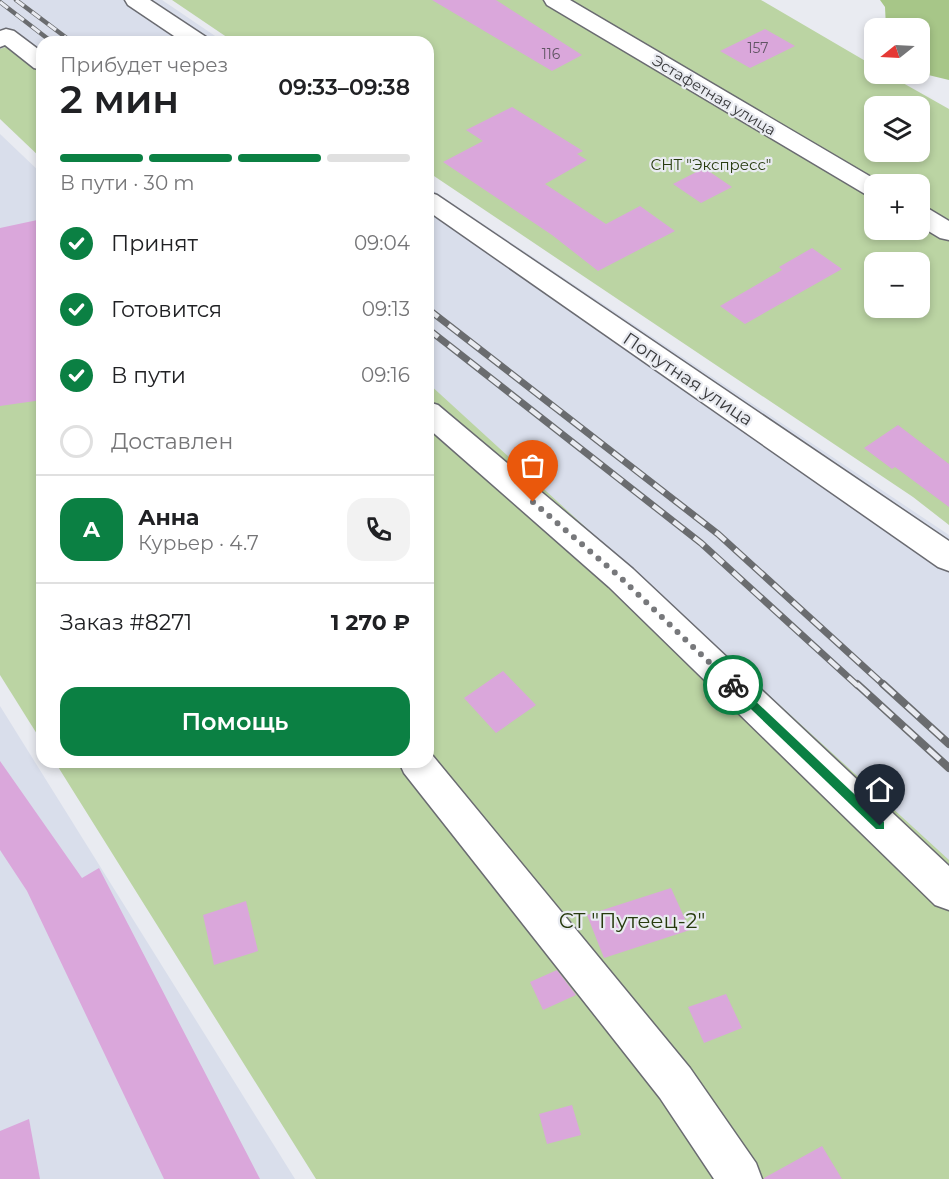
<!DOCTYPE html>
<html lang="ru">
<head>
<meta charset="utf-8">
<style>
	:root { --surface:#fff; --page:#f2f2f2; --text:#202124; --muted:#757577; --line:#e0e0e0; --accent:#0b8043 }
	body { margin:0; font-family:Montserrat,sans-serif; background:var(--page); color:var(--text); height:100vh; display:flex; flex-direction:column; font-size:22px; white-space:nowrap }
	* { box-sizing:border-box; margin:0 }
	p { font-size:20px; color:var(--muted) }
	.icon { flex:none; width:33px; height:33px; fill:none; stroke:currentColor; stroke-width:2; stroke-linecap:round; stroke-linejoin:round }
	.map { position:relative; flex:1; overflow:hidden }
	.drawer { position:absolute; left:36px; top:36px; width:398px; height:732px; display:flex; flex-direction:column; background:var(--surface); border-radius:18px; box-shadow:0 3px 9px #0003 }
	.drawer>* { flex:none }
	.needle { width:39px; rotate:252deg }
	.buttons { position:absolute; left:864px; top:18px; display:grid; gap:12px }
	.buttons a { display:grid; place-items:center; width:66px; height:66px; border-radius:12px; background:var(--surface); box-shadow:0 3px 9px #0003; font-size:30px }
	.pin { position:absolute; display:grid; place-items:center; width:51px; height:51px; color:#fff; margin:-62px -26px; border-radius:50% 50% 50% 0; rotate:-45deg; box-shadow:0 0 6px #0007 }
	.pin .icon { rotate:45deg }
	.courier { position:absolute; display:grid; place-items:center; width:60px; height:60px; margin:-30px; border:4px solid #0b8043; border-radius:50%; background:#fff; color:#222; box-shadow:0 2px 8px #0007 }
	.head em { font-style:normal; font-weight:600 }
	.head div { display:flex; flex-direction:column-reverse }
	.head { display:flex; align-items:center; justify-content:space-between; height:102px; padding:0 24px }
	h1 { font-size:39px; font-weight:600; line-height:45px }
	.bar { display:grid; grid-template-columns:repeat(4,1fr); gap:9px 6px; align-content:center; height:72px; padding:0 24px }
	.bar i { height:8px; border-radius:4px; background:var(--line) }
	.bar .selected { background:var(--accent) }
	.bar p { grid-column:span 4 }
	.line { display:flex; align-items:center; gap:15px; padding:0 24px; border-top:2px solid var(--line) }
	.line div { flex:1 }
	.round { display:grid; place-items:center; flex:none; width:63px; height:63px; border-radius:18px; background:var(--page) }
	ol { padding:0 24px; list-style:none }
	li { display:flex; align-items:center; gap:18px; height:66px }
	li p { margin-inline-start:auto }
	li .icon { padding:6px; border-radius:50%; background:var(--accent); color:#fff; stroke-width:4 }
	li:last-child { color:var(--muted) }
	li i { width:33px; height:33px; border:3px solid var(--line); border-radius:50% }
	.primary-button { display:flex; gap:12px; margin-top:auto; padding:12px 24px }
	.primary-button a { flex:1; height:69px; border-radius:18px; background:var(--accent); color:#fff; font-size:24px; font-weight:600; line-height:69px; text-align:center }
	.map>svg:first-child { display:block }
	.built { fill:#d9deeb }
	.green { fill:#bbd4a3; fill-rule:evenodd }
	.forest { fill:#a7c688 }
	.building { fill:#daa7db }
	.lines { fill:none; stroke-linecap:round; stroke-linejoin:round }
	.minor-casing { stroke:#6a6b71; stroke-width:3 }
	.minor { fill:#fff; fill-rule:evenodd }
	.rail-far2-casing { stroke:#6a6c6f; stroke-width:4.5 }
	.rail-far1-casing { stroke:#6a6c6f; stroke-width:7 }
	.rail-casing { stroke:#6a6c6f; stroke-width:8 }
	.rail-far2 { stroke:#e9ebf1; stroke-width:3; stroke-dasharray:10; stroke-linecap:butt }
	.rail-far1 { stroke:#e9ebf1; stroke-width:4.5; stroke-dasharray:13; stroke-linecap:butt }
	.rail { stroke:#e9ebf1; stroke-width:5; stroke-dasharray:16; stroke-linecap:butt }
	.route { fill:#0b8043 }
	.done { stroke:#77787b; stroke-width:6; stroke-dasharray:0 10.8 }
	.labels { text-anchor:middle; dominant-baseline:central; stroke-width:4.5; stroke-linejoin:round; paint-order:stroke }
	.far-number-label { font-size:14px; fill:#615564 }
	.far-street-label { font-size:15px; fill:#393a3c; stroke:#e9ebf1 }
	.far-park-label { font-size:15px; fill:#273b0e; stroke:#e9ebf1 }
	.street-label { font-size:18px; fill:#393a3c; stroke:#e9ebf1 }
	.near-park-label { font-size:21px; fill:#273b0e; stroke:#e9ebf1 }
</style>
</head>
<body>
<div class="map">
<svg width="949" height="1179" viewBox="0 0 949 1179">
	<rect width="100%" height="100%" fill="#e9ebf1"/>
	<!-- built -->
	<g class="built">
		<path d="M 0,0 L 162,0 L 224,42 L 42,42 L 42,74 L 0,51 Z"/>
		<path d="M 0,134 L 42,174 L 42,419 L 0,426 Z"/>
		<path d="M 428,187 L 949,535 L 949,973 L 428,444 Z"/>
		<path d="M 0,706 L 295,1179 L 0,1179 Z"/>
	</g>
	<!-- green -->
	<g class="green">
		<path d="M 172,0 L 761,0 L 874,66 L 874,74 L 887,74 L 949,109 L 949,525 L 913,497 L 428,172 L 428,42 L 234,42 ZM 874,106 L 920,106 L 920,152 L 874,152 ZM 874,184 L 920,184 L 920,230 L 874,230 ZM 874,262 L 920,262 L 920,308 L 874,308 Z"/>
		<path d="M 11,45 L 42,69 L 42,159 L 0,119 L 0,49 Z"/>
		<path d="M 42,361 L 42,742 L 0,675 L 0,379 Z"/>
		<path d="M 428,383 L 949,860 L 949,1179 L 316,1179 L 55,762 L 428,762 Z"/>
	</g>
	<!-- forest -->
	<path class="forest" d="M 880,0 L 949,0 L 949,80 L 920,73 L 920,28 L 886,28 L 885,7 Z"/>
	<!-- building -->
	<g class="building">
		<path d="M 432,0 L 496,0 L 582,55 L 552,71 Z"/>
		<path d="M 765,29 L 795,46 L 750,68 L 720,51 Z"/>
		<path d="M 512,107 L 583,151 L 577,154 L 587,160 L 545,184 L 606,224 L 640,206 L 675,231 L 598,271 L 552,235 L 443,162 L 483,141 L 466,130 Z"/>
		<path d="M 704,168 L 732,187 L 701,203 L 673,184 Z"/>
		<path d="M 42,219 L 42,400 L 0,406 L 0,228 Z"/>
		<path d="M 812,248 L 842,269 L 745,324 L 720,306 L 782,270 L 779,267 Z"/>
		<path d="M 898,425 L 949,464 L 949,507 L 895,467 L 892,469 L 864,448 Z"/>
		<path d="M 503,671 L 536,705 L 496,733 L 464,698 Z"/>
		<path d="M 0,761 L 82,878 L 99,868 L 260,1179 L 164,1179 L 27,891 L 0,850 Z"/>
		<path d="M 671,888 L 690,930 L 604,958 L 587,915 Z"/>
		<path d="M 246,901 L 258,951 L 214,965 L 203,915 Z"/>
		<path d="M 557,970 L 576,995 L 543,1010 L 530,982 Z"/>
		<path d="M 726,994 L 742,1028 L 704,1043 L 688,1007 Z"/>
		<path d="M 572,1105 L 581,1135 L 547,1144 L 539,1114 Z"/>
		<path d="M 29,1119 L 40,1179 L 0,1179 L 0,1131 Z"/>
		<path d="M 822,1146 L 842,1179 L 764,1179 L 764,1178 Z"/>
	</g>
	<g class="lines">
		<!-- minor casing -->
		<g class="minor-casing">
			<g id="minor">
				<path d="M 125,0 L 150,0 L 206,37 L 209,42 L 183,42 L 128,5 Z"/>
				<path d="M 544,0 L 570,0 L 883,184 L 874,184 L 874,196 L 865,194 L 547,5 Z"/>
				<path d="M 6,29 L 14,31 L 42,52 L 42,70 L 34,68 L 5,45 L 0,47 L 0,31 Z"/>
				<path d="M 428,192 L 437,195 L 949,541 L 949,571 L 938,567 L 428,211 Z"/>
				<path d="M 920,207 L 929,209 L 949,221 L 949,240 L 940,238 L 920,226 Z"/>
				<path d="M 428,402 L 438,405 L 633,569 L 949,866 L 949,910 L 935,905 L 609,587 L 428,428 Z"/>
				<path d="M 428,750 L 690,1068 L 756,1163 L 762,1179 L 714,1179 L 660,1098 L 404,773 L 399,762 L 428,762 Z"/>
			</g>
		</g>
		<!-- minor -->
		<use href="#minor" class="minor"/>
		<!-- rail-far2 casing -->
		<g class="rail-far2-casing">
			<g id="rail-far2">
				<path d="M 16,0 L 72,42"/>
				<path d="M 0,2 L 52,42"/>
			</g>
		</g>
		<!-- rail-far1 casing -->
		<g class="rail-far1-casing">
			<g id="rail-far1">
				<path d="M 428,309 L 718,534 L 885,686"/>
				<path d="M 428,329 L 701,543 L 858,686"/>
			</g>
		</g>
		<!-- rail casing -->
		<g class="rail-casing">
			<g id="rail">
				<path d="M 857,684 L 949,768"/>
				<path d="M 883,684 L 949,744"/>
			</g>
		</g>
		<!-- rail-far2 -->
		<use href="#rail-far2" class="rail-far2"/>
		<!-- rail-far1 -->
		<use href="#rail-far1" class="rail-far1"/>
		<!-- rail -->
		<use href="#rail" class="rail"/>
	</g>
	<!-- route -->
	<path class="route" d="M 733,680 L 884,822 L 884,829 L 876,829 L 729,688 L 728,685 Z"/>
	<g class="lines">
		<!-- done -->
		<path class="done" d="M 533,502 L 621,578 L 733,685"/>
	</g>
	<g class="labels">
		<!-- far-number labels -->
		<g class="far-number-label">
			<text x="758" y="48">157</text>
			<text x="551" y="54">116</text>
		</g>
		<!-- far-street labels -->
		<g class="far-street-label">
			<text transform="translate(714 95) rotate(31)">Эстафетная улица</text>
		</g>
		<!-- far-park labels -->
		<g class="far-park-label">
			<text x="711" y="164">СНТ "Экспресс"</text>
		</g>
		<!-- street labels -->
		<g class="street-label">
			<text transform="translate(688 379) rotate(34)">Попутная улица</text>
		</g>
		<!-- near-park labels -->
		<g class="near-park-label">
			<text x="632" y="920">СТ "Путеец-2"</text>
		</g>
	</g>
</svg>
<div class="buttons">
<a><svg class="needle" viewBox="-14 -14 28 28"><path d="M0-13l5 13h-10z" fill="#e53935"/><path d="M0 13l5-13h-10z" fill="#757577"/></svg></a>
<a><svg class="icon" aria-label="layers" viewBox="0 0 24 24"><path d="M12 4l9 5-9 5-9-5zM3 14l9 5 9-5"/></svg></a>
<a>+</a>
<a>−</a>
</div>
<div class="pin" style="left:533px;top:502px;background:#ea580c"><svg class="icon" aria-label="bag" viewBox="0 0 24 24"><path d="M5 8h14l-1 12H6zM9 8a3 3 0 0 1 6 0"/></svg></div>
<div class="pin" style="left:880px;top:826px;background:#1f2937"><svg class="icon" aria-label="home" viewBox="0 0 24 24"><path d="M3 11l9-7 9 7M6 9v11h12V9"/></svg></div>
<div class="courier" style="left:733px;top:685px"><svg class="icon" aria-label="bike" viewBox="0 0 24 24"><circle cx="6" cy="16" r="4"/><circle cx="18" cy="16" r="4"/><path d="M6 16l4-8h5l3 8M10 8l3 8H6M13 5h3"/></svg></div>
<section class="drawer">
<div class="head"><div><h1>2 мин</h1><p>Прибудет через</p></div><em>09:33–09:38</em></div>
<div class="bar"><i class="selected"></i><i class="selected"></i><i class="selected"></i><i></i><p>В пути · 30 m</p></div>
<ol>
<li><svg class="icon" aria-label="check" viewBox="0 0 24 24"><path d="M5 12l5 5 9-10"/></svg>Принят<p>09:04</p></li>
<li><svg class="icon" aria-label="check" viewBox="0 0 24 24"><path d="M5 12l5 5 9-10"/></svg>Готовится<p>09:13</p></li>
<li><svg class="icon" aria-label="check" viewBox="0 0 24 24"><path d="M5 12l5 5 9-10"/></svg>В пути<p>09:16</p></li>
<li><i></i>Доставлен</li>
</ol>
<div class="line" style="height:108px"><b class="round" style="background:var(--accent);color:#fff">А</b><div><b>Анна</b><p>Курьер · 4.7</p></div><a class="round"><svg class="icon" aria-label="phone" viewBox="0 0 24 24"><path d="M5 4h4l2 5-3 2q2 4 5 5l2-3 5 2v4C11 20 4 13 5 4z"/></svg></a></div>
<div class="line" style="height:78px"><div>Заказ #8271</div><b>1 270 ₽</b></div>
<div class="primary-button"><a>Помощь</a></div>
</section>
</div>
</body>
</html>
